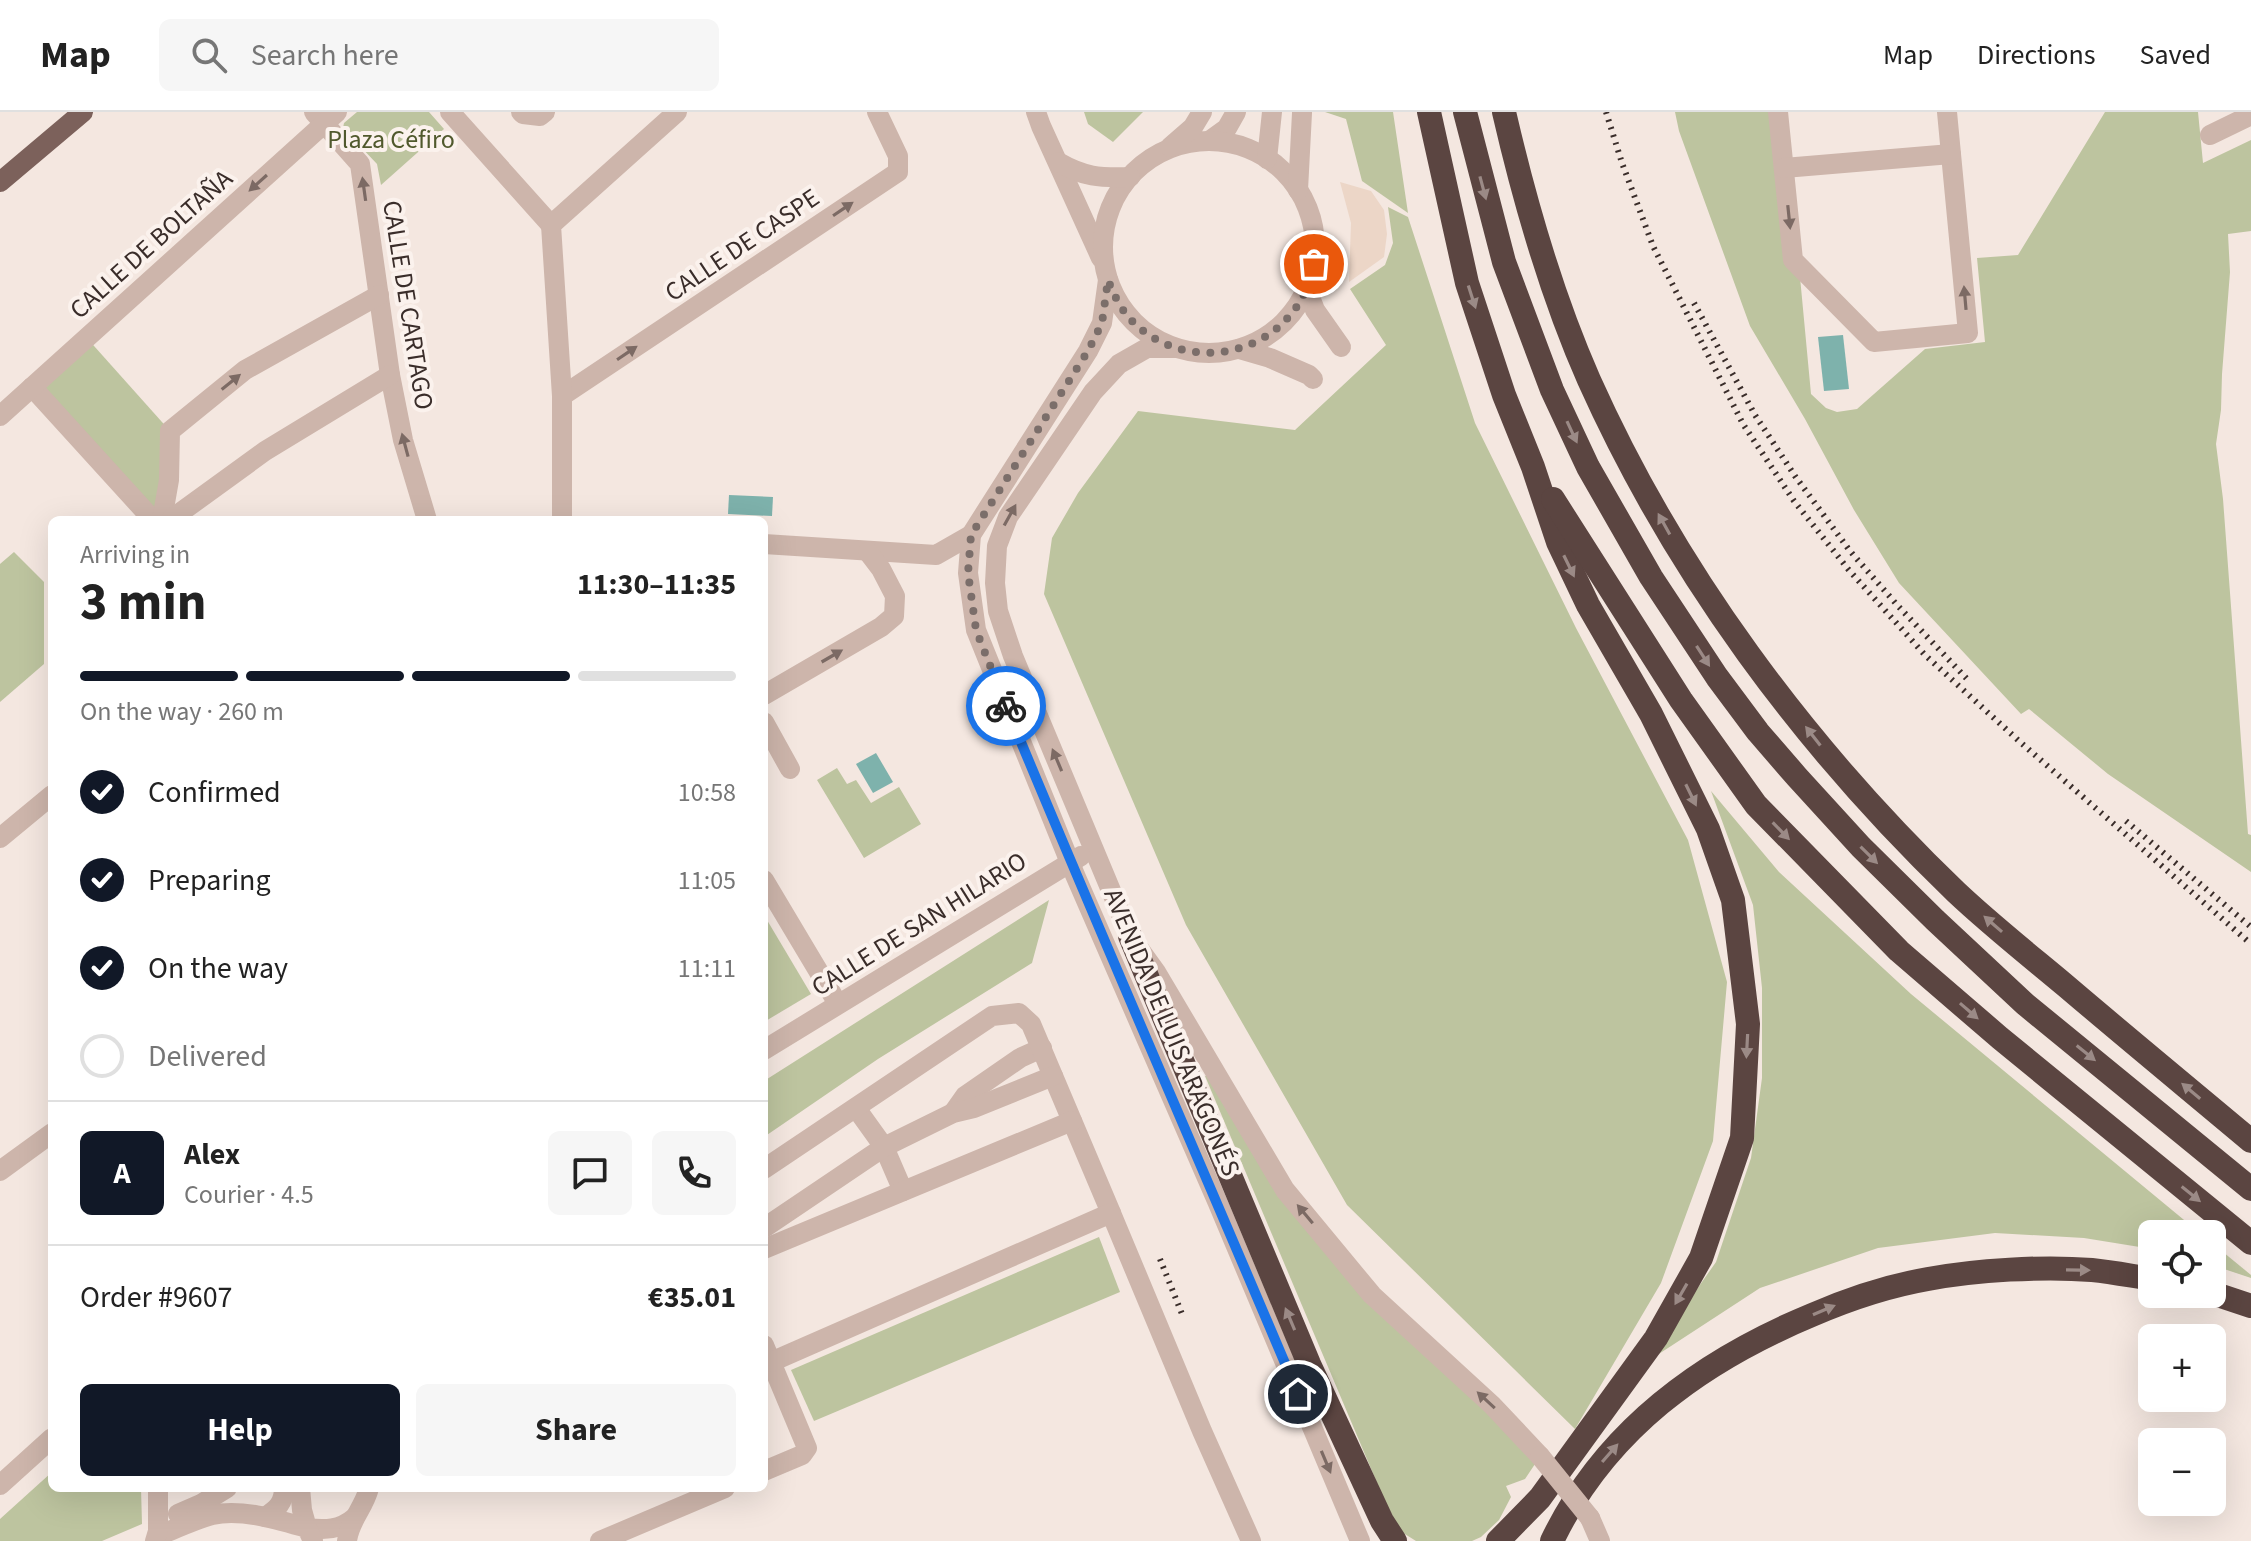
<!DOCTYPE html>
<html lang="en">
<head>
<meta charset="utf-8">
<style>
	:root { --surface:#fff; --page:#f6f6f6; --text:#222; --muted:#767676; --line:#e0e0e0; --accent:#111827 }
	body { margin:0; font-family:"Source Sans 3",sans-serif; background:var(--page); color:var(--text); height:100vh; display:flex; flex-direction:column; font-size:30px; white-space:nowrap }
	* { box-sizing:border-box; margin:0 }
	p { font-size:26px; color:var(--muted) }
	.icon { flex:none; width:44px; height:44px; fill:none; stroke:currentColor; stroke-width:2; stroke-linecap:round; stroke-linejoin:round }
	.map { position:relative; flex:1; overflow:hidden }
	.drawer { position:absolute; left:48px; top:404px; width:720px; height:976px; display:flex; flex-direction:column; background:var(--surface); border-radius:12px; box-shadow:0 8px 32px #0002 }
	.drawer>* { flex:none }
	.buttons { position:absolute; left:2138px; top:1108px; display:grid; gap:16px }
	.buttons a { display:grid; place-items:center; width:88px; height:88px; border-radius:12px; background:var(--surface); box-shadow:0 8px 32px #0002; font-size:40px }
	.pin { position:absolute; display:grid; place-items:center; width:68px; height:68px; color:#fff; margin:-34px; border:4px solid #fff; border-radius:50%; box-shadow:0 2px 8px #0007 }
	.courier { position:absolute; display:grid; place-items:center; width:80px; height:80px; margin:-40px; border:6px solid #1a73e8; border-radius:50%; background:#fff; color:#222; box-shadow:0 2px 10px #0007 }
	.summary em { font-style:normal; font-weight:700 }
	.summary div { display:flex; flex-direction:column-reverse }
	.summary { display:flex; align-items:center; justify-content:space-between; height:136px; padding:0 32px }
	h1 { font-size:52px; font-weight:700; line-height:60px }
	.bar { display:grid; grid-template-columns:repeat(4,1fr); gap:12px 8px; align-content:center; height:96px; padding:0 32px }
	.bar i { height:10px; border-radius:6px; background:var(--line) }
	.bar .current { background:var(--accent) }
	.bar p { grid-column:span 4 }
	.line { display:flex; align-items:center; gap:20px; padding:0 32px; border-top:2px solid var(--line) }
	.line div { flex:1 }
	.round { display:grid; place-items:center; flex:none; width:84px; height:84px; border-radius:12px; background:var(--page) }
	ol { padding:0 32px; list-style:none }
	li { display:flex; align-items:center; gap:24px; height:88px }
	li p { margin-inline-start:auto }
	li .icon { padding:8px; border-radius:50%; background:var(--accent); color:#fff; stroke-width:4 }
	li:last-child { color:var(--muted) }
	li i { width:44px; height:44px; border:4px solid var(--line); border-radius:50% }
	.button { display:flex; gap:16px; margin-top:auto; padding:16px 32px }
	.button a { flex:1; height:92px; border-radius:12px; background:var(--accent); color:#fff; font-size:32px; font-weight:700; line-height:92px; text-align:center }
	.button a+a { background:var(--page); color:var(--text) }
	header { display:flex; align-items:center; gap:48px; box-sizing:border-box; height:112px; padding:0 40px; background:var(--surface); border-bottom:2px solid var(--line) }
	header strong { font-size:38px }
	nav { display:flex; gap:44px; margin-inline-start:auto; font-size:28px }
	.search { width:560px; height:72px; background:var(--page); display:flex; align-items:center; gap:20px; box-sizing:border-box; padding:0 28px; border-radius:12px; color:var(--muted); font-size:30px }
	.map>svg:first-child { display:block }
	.green { fill:#bdc49f }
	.plaza { fill:#ecd6c7 }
	.water { fill:#7eb2ac }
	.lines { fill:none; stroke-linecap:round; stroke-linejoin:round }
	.minor { stroke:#cdb5ab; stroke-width:20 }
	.major { stroke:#7c615b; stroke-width:20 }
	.highway { stroke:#5b4541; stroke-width:24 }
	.rail { stroke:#3a2d2a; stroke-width:6; stroke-dasharray:2 6; stroke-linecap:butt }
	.minor-bridge { stroke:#cdb5ab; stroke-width:20 }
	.oneway { fill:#7c6a64 }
	.oneway2 { fill:#9b8a86 }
	.done { stroke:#7b6e6a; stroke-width:8; stroke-dasharray:0 14.4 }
	.route { stroke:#1a73e8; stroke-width:10 }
	.labels { text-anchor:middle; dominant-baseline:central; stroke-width:8; stroke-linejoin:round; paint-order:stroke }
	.park-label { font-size:26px; fill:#50592d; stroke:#fbf2ed }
	.street-label { font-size:26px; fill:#3a2d2a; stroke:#fbf2ed }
</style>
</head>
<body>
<header>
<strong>Map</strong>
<div class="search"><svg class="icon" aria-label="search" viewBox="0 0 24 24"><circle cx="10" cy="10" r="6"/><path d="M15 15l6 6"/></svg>Search here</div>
<nav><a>Map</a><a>Directions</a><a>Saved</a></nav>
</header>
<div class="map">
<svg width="2251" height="1429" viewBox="0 0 2251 1429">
	<rect width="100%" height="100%" fill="#f4e7e0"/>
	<!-- green -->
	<g class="green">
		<path d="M 357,0 L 429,0 L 444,17 L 381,73 L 377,52 L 343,16 L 344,11 Z"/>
		<path d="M 1084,0 L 1143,0 L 1113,30 L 1088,12 Z"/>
		<path d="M 1325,0 L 1393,0 L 1408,101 L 1362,69 L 1346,7 Z"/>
		<path d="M 1675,0 L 1771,0 L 1800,165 L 1811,282 L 1826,296 L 1837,300 L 1857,297 L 1925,237 L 1985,230 L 1977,146 L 2018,143 L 2105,0 L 2198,0 L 2203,51 L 2251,28 L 2251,119 L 2228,122 L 2230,160 L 2222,262 L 2221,298 L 2216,332 L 2223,387 L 2248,722 L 2251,723 L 2251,760 L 2108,662 L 2029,597 L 2021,602 L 1899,471 L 1854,398 L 1805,307 L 1750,214 L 1679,19 Z"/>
		<path d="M 1388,95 L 1408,105 L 1475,311 L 1576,516 L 1688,728 L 1727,870 L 1713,1029 L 1661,1171 L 1575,1317 L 1347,1093 L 1186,813 L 1044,482 L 1052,426 L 1078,381 L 1138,299 L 1295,318 L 1386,233 L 1350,177 L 1385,153 L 1393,131 Z"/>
		<path d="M 86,225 L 170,319 L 162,408 L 32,275 Z"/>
		<path d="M 14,440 L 44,470 L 44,552 L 0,590 L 0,452 Z"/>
		<path d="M 837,656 L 847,672 L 856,668 L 871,691 L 899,675 L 921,712 L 864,746 L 817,668 Z"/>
		<path d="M 1711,679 L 1779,760 L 1911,882 L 2201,1122 L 2152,1122 L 2152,1137 L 2084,1126 L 1995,1121 L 1878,1136 L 1760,1176 L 1645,1251 L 1716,1150 L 1751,1046 L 1762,966 L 1762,876 L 1753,793 Z"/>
		<path d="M 1049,788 L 1032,851 L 878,947 L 764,1025 L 764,969 Z"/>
		<path d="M 764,803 L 811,882 L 764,910 Z"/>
		<path d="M 1208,963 L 1283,1085 L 1537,1349 L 1525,1367 L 1506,1374 L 1511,1385 L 1499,1408 L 1481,1425 L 1472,1429 L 1416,1429 L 1400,1419 L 1383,1385 L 1205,964 Z"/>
		<path d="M 1099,1125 L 1120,1180 L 814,1309 L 791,1258 Z"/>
		<path d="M 2212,1131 L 2251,1163 L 2251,1166 L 2212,1153 Z"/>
		<path d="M 52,1360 L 52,1376 L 141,1376 L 142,1412 L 102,1429 L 0,1429 L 0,1407 Z"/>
	</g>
	<!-- plaza -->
	<path class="plaza" d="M 1340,70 L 1371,79 L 1384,98 L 1387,122 L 1384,145 L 1349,170 L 1351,111 Z"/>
	<!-- water -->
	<g class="water">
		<path d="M 1843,223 L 1849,277 L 1824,279 L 1818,225 Z"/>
		<path d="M 729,383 L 773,385 L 772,404 L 728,402 Z"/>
		<path d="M 876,641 L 893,670 L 873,681 L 856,652 Z"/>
	</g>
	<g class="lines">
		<!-- minor -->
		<g class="minor">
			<path d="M 314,0 L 360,52 L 390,263 L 403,328 L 427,408"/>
			<path d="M 450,0 L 551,113"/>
			<path d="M 521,0 L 523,2 L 540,4 L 545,0"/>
			<path d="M 1036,0 L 1041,14 L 1101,146"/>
			<path d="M 1778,0 L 1793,148 L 1874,230 L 1968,221 L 1947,0"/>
			<path d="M 2210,23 L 2251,3"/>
			<path d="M 1209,29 L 1227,16 L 1236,0"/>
			<circle cx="1209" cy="135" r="106"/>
			<path d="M 1170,35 L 1193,15 L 1202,0"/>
			<path d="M 1267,47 L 1272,0"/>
			<path d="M 1058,50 C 1084,65 1099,66 1130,65"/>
			<path d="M 1784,56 L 1951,42"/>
			<path d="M 1298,78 L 1302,1"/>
			<path d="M 1108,168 L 1102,211 L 1088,239 L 971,423 L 968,461 L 976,518 L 1075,763 L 1217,1089 L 1360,1429"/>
			<path d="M 1307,177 L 1315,198 L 1341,235"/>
			<path d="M 1175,236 L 1147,236 L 1119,252 L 1093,280 L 1008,405 L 997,434 L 995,471 L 998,499 L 1013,544 L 1130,824 L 1156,860 L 1285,1078 L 1372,1183 L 1492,1293 L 1540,1344"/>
			<path d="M 1239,237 L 1270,246 L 1309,263 L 1313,267"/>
			<path d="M 32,275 L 153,408"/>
			<path d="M 562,284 L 898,60 L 898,44 L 877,0"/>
			<path d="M 0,304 L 337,0"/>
			<path d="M 162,408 L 169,368 L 170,319 L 245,258 L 379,183"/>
			<path d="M 170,408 L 265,339 L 390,263"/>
			<path d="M 562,408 L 562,284 L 551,113 L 677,0"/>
			<path d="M 764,432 L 936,443 L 971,423"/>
			<path d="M 764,583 L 881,515 L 894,504 L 895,484 L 881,457 L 868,440"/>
			<path d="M 764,610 L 790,657"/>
			<path d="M 0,726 L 52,683"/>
			<path d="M 764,768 L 838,892"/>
			<path d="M 764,938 L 1081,744"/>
			<path d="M 856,996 L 884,1035 L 903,1079"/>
			<path d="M 953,1001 L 965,984 L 1020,946 L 1042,936"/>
			<path d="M 764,1057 L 992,904 L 1019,901 L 1031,912 L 1111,1101"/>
			<path d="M 0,1059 L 52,1021"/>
			<path d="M 764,1116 L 884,1035 L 953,1001 L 974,996 L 1053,964"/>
			<path d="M 764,1137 L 1072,1009"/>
			<path d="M 764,1233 L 807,1336 L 802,1343 L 764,1359"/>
			<path d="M 771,1250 L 1111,1101 L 1202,1319 L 1251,1429"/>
			<path d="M 0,1373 L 52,1326"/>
			<path d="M 300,1376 L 302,1398 L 307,1416 C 325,1418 340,1418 354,1406"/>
			<path d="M 178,1402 L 201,1392 L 227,1376"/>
			<path d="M 265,1405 C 277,1397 284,1391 284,1376"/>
			<path d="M 1590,1406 L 1600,1429"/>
			<path d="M 158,1424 C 175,1417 193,1408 212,1403 C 241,1396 279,1408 307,1416 L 313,1429"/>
			<path d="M 155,1429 L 158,1419 L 158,1376"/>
			<path d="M 347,1429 C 349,1409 364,1396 369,1376"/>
			<path d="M 600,1429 L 725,1376"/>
		</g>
		<!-- major -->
		<path class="major" d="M 0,70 L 83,0"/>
		<!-- highway -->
		<g class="highway">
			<path d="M 1429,0 L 1467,171 L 1504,283 L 1533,355 L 1558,430 L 1588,493 L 1651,602 L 1708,717 L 1733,788 L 1748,912 L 1742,1026 L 1701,1146 L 1656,1226 L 1540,1386 L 1498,1429"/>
			<path d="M 1465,0 L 1504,150 L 1552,278 L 1588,355 L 1651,465 L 1717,565 L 1758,620 L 1797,665 L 1861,735 L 1935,808 L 2025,892 L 2251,1077"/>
			<path d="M 1504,0 C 1525,91 1551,182 1589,268 C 1675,460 1805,635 1956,780 C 1991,813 2029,843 2066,874 C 2127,926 2189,977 2251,1029"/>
			<path d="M 1553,387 L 1681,588 L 1756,693 L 1899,839 L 2000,926 L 2251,1131"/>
			<path d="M 1130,824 L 1309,1252 L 1382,1409 L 1395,1429"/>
			<path d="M 2212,1181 L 2251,1194"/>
			<path d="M 1552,1429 C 1605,1318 1701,1249 1812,1203 C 1849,1187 1888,1174 1928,1167 C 1976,1158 2043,1154 2092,1158 C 2112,1160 2132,1164 2152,1167"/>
		</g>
		<!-- rail -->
		<g class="rail">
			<path d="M 1606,0 L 1622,51 L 1653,134 L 1743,312 L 1794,389 L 1848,457 L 1925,543 L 2019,629 L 2251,832"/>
			<path d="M 1694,191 L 1755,303 L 1795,364 L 1850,439 L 1898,494 L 1968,568"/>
			<path d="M 2126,709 L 2251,815"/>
			<path d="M 1160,1147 L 1182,1202"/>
		</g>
		<!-- minor-bridge -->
		<path class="minor-bridge" d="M 1540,1344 L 1590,1406"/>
	</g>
	<!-- one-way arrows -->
	<defs><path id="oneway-solid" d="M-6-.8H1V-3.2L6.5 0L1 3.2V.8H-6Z" transform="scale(2)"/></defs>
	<g class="oneway">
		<use href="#oneway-solid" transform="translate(258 71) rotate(138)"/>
		<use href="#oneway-solid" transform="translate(364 77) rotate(-98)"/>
		<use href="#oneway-solid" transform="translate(843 97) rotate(-34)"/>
		<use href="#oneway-solid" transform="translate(1789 105) rotate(84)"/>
		<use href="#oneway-solid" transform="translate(1965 186) rotate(-95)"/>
		<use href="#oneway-solid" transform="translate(627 241) rotate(-34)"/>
		<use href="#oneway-solid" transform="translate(231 270) rotate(-39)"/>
		<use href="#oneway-solid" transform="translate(405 333) rotate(-105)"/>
		<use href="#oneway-solid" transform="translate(1010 403) rotate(-61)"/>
		<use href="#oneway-solid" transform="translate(832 544) rotate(-30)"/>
		<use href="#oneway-solid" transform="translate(1057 648) rotate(-113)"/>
		<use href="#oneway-solid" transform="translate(1305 1102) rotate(-130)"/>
		<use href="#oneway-solid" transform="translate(1486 1288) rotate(-137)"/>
		<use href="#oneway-solid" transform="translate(1326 1350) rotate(67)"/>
	</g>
	<g class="oneway2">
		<use href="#oneway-solid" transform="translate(1483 76) rotate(75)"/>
		<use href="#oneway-solid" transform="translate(1472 185) rotate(72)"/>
		<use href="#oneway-solid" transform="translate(1572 320) rotate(65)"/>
		<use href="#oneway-solid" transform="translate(1664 412) rotate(-119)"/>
		<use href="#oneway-solid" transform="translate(1569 454) rotate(64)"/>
		<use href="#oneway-solid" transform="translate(1703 544) rotate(57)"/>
		<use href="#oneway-solid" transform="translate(1813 624) rotate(-128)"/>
		<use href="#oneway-solid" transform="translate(1691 683) rotate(64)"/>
		<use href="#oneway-solid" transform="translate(1781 719) rotate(46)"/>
		<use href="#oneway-solid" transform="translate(1869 743) rotate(45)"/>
		<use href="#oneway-solid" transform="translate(1993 812) rotate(-139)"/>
		<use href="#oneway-solid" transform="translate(1969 899) rotate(41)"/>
		<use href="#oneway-solid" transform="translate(1747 934) rotate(93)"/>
		<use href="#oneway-solid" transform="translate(2086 941) rotate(39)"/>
		<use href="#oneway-solid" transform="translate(2191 979) rotate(-140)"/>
		<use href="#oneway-solid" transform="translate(2191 1082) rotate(39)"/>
		<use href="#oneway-solid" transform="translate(2078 1158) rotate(1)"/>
		<use href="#oneway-solid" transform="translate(1681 1182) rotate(120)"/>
		<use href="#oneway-solid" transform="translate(1824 1198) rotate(-23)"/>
		<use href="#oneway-solid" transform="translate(1290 1207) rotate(-113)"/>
		<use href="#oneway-solid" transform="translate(1610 1341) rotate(-49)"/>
	</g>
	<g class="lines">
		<!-- done -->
		<path class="done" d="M 1006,594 L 976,518 L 968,461 L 971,423 L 1088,239 L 1102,211 L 1108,168 C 1114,183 1121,198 1133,210 C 1177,254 1252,250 1291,202 C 1304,187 1309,170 1314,152"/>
		<!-- route -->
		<path class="route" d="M 1006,594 C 1101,824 1201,1052 1298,1282"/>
	</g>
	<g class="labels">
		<!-- park labels -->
		<g class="park-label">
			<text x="391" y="27">Plaza Céfiro</text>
		</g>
		<!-- street labels -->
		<g class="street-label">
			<text transform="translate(151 132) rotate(-42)">CALLE DE BOLTAÑA</text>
			<text transform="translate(742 133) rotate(-34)">CALLE DE CASPE</text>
			<text transform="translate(408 193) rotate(81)">CALLE DE CARTAGO</text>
			<text transform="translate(919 812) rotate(-32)">CALLE DE SAN HILARIO</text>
			<text transform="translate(1172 920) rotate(67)">AVENIDA DE LUIS ARAGONÉS</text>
		</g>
	</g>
</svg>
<div class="buttons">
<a><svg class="icon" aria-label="locate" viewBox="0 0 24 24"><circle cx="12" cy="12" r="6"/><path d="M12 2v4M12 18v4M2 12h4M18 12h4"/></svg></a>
<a>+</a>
<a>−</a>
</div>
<div class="pin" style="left:1314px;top:152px;background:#ea580c"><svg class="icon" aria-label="bag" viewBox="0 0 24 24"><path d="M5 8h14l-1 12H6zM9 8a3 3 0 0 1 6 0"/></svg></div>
<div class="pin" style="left:1298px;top:1282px;background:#1f2937"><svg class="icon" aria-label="home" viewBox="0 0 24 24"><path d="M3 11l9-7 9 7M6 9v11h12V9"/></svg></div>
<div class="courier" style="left:1006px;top:594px"><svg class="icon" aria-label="bike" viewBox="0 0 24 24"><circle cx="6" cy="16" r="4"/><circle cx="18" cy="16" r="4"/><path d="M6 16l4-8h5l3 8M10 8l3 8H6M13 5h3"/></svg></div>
<section class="drawer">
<div class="summary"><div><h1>3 min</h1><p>Arriving in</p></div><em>11:30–11:35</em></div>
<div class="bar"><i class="current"></i><i class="current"></i><i class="current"></i><i></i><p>On the way · 260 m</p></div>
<ol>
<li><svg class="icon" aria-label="check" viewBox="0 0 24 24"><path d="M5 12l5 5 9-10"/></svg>Confirmed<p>10:58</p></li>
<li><svg class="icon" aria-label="check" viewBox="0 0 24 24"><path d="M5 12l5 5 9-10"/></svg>Preparing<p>11:05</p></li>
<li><svg class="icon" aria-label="check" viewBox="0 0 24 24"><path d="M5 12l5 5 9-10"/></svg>On the way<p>11:11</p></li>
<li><i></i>Delivered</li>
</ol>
<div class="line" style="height:144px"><b class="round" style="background:var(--accent);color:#fff">A</b><div><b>Alex</b><p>Courier · 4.5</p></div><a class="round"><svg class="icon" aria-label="chat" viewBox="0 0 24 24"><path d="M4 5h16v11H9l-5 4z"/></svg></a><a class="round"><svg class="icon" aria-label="phone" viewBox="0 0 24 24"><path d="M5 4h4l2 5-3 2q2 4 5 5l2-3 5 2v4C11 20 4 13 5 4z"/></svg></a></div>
<div class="line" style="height:104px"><div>Order #9607</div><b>€35.01</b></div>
<div class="button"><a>Help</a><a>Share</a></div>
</section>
</div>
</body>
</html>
